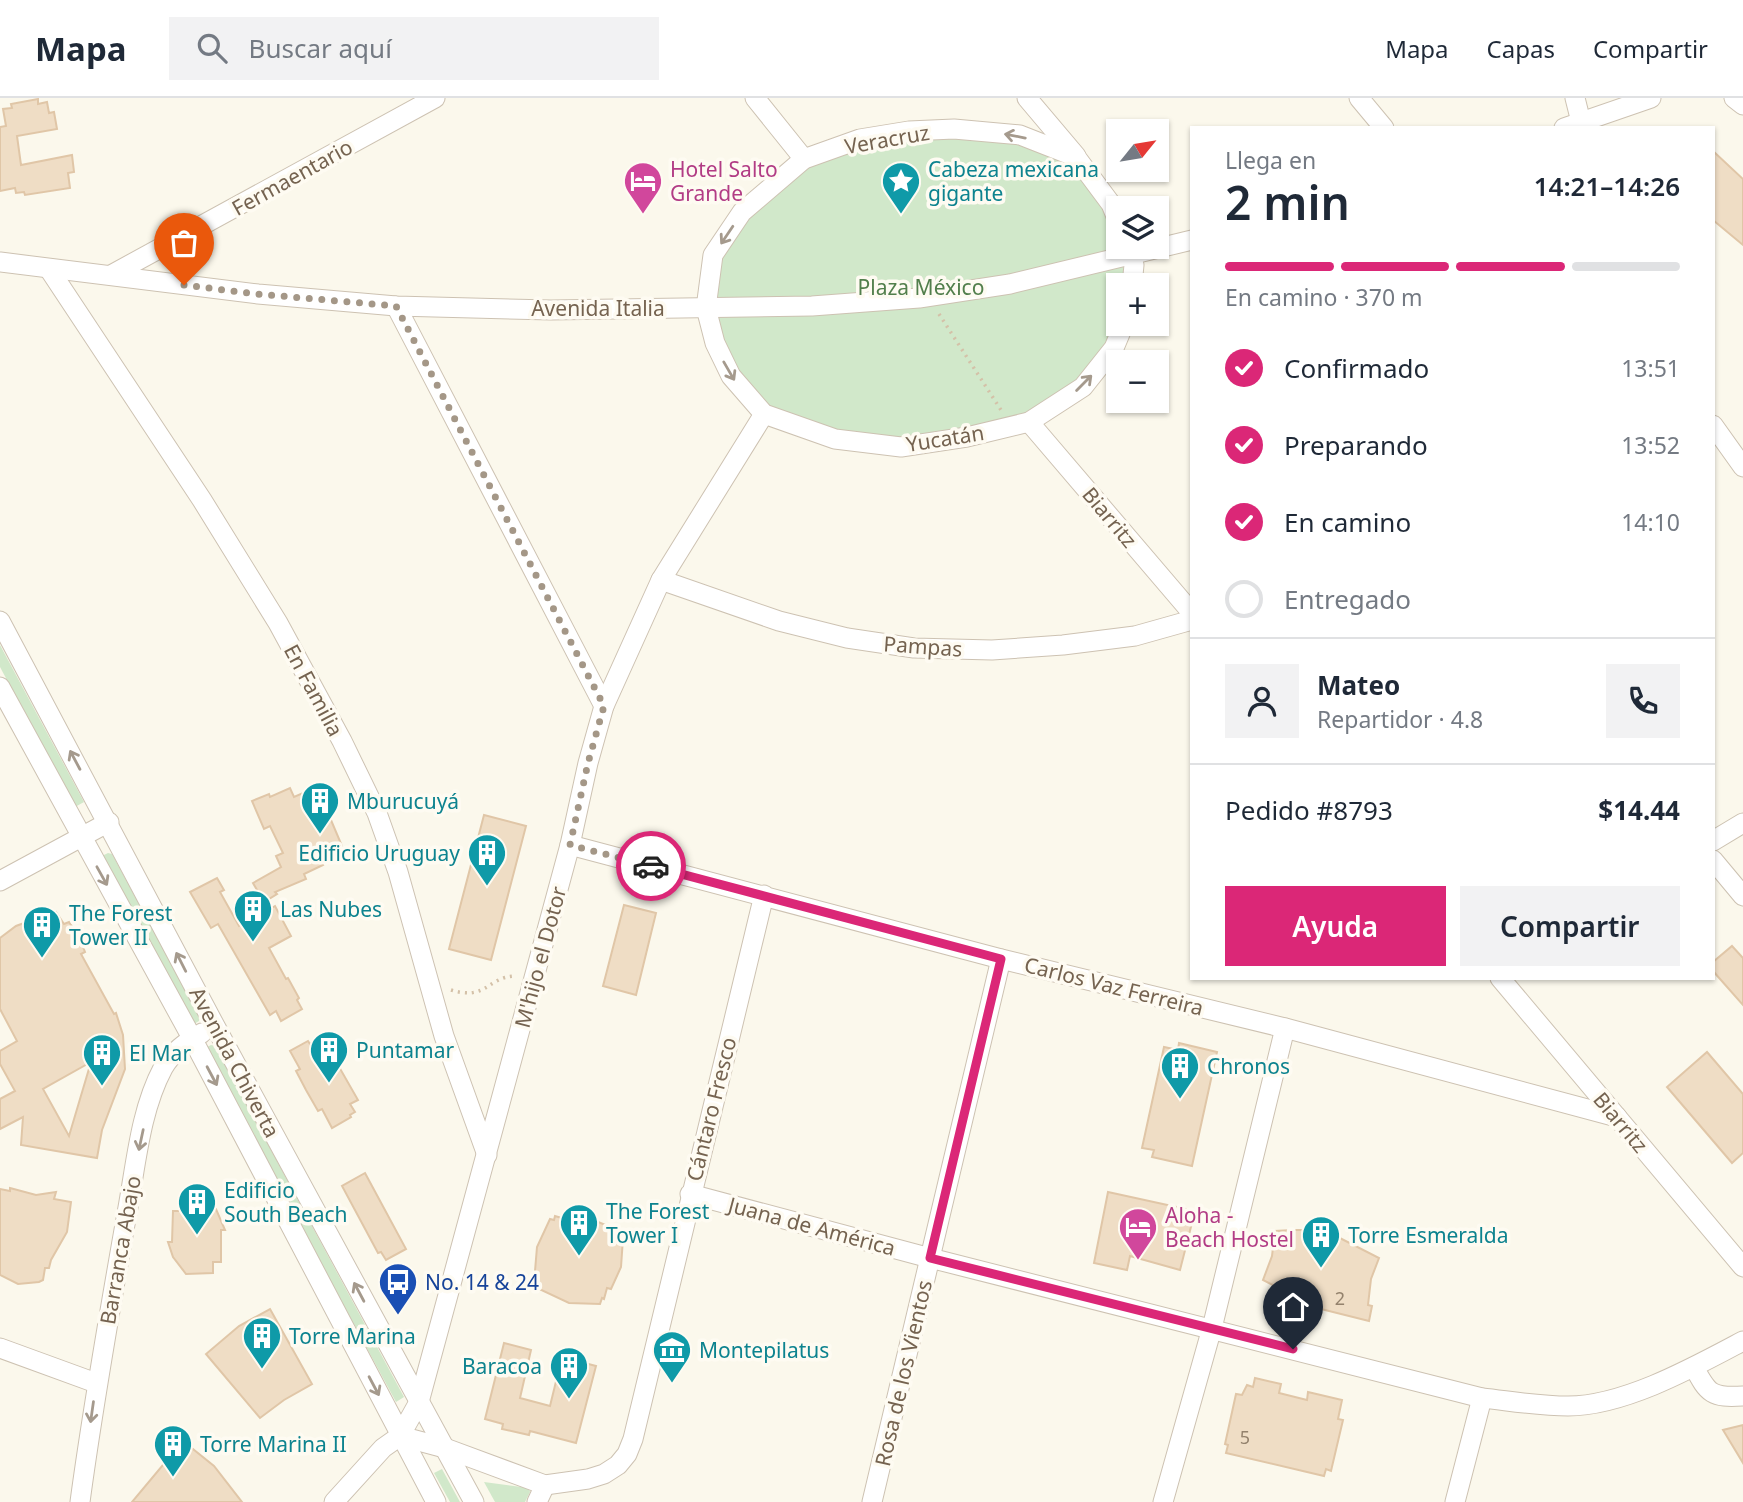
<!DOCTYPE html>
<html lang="es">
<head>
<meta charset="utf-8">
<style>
	:root { --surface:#fff; --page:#f2f2f3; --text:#1f2937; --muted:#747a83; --line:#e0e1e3; --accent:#db2777 }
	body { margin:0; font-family:"Noto Sans",sans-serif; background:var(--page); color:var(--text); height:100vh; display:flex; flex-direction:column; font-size:26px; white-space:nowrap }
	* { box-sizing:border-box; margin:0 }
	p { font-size:23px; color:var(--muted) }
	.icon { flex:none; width:38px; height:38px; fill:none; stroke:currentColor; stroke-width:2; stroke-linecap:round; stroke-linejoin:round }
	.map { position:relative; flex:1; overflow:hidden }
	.sheet { position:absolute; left:1190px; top:28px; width:525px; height:854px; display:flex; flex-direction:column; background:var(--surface); border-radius:0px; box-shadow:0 2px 5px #0004 }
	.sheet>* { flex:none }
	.needle { width:46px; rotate:60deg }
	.controls { position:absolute; left:1106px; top:21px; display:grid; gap:14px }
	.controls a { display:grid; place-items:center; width:63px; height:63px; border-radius:0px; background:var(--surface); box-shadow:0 2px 5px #0004; font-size:35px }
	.pin { position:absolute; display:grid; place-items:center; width:60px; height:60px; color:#fff; margin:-72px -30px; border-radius:50% 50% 50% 0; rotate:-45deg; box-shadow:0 0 7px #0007 }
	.pin .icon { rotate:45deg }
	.courier { position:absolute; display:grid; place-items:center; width:70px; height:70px; margin:-35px; border:5px solid #db2777; border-radius:50%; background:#fff; color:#222; box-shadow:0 2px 9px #0007 }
	.head em { font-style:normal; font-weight:600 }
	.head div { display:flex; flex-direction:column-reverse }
	.head { display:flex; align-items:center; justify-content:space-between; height:119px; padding:0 35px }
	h1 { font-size:46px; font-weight:600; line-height:52px }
	.bar { display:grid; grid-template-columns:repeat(4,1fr); gap:10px 7px; align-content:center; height:84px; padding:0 35px }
	.bar i { height:9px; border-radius:5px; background:var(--line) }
	.bar .on { background:var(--accent) }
	.bar p { grid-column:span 4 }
	.line { display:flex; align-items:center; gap:18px; padding:0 35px; border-top:2px solid var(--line) }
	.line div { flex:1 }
	.round { display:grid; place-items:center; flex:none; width:74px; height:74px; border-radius:0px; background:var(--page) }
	ol { padding:0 35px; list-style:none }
	li { display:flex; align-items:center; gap:21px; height:77px }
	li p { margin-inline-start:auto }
	li .icon { padding:7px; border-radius:50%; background:var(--accent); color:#fff; stroke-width:4 }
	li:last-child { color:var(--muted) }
	li i { width:38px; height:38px; border:4px solid var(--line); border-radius:50% }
	.cta { display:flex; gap:14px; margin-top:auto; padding:14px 35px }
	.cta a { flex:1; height:80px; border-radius:0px; background:var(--accent); color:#fff; font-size:28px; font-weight:600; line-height:80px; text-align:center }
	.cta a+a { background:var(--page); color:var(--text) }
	header { display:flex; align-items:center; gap:42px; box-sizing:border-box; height:98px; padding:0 35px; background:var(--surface); border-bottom:2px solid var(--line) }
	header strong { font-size:33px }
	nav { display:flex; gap:38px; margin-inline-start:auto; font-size:24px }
	.search { width:490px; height:63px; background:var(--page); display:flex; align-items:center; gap:18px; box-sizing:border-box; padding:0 24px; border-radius:0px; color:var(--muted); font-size:26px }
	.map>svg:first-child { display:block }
	.green { fill:#d1e8ca }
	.building { fill:#efddc5; stroke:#e0c6a7; stroke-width:2; fill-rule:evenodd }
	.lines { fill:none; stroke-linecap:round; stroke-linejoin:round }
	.minor-casing { stroke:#cdc2b2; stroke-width:21 }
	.path { stroke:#d4c1a8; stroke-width:3.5; stroke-dasharray:2 5; stroke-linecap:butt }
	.minor { stroke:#fff; stroke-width:19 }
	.oneway { stroke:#a59a8d }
	.done { stroke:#a49787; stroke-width:7; stroke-dasharray:0 12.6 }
	.route { stroke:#db2777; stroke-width:9 }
	.labels { text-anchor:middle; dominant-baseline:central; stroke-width:7; stroke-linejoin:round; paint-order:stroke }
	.number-label { font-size:18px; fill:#94826d }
	.street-label { font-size:21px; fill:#756350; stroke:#fefbf2 }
	.hotel-label { font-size:21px; fill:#b23c85; stroke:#fefbf2; text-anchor:start }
	.culture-label { font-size:21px; fill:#0d838f; stroke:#fefbf2; text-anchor:start }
	.park-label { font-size:21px; fill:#527f4c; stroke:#fefbf2 }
	.transit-label { font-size:21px; fill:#164399; stroke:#fefbf2; text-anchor:start }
</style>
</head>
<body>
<header>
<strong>Mapa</strong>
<div class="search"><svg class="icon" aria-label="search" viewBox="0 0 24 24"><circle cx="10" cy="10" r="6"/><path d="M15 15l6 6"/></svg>Buscar aquí</div>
<nav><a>Mapa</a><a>Capas</a><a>Compartir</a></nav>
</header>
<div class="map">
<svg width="1743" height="1404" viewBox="0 0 1743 1404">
	<rect width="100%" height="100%" fill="#fbf8ec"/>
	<!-- green -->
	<g class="green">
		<path d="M 954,31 L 1076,59 L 1118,123 L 1118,149 L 1129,149 L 1132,187 L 1118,187 L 1118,226 L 1114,250 L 1029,324 L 901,349 L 764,316 L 715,245 L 713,157 L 804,61 Z"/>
		<path d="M 0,547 L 84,704 L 75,709 L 0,569 Z"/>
		<path d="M 108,755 L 112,756 L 200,919 L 199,923 L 194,926 L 103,762 L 104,757 Z"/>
		<path d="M 211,947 L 215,948 L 404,1299 L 396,1304 L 206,953 L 207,949 Z"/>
		<path d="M 442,1371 L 460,1404 L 450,1404 L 434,1375 Z"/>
		<path d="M 484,1384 L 529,1390 L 530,1394 L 525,1404 L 495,1404 Z"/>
	</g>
	<!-- building -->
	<g class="building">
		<path d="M 38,1 L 38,6 L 47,4 L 49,15 L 54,14 L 57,31 L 17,38 L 21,67 L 72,57 L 74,74 L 68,75 L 70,90 L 25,97 L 24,94 L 16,95 L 15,90 L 0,93 L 0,29 L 6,28 L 3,11 L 12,10 L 11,6 Z"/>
		<path d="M 1713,53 L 1743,81 L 1743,147 L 1713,122 Z"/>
		<path d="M 317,689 L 342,748 L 319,759 L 323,767 L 304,776 L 306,781 L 275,794 L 277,796 L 264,804 L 253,785 L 281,769 L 276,758 L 283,755 L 270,728 L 264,731 L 252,703 L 269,696 L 270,699 L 290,690 L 294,699 Z"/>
		<path d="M 484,717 L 526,728 L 491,862 L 449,851 Z"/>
		<path d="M 217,780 L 224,792 L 220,794 L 239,828 L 275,808 L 291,838 L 269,850 L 286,881 L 288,880 L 299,900 L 297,902 L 302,911 L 281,923 L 276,913 L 270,917 L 218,826 L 211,830 L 190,794 Z"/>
		<path d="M 624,807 L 656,815 L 636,897 L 603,888 Z"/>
		<path d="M 56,814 L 64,826 L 69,824 L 79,839 L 85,854 L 81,856 L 114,916 L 116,915 L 123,937 L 125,971 L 102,1032 L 97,1060 L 21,1047 L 23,1019 L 0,1031 L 0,1001 L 15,993 L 0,966 L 0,953 L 17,943 L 0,911 L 0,840 L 16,828 L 35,821 L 37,825 ZM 91,964 L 69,1038 L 43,991 Z"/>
		<path d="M 1732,848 L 1743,860 L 1743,907 L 1713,873 L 1713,864 Z"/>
		<path d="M 316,942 L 320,949 L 326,946 L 358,1002 L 350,1006 L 355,1014 L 350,1017 L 351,1019 L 332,1030 L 322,1011 L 318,1013 L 306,992 L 296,973 L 300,971 L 290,953 L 308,943 L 310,946 Z"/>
		<path d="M 1179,945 L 1217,954 L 1192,1068 L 1152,1059 L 1154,1052 L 1142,1050 L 1164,949 L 1178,952 Z"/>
		<path d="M 1707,954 L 1743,996 L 1743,1055 L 1732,1065 L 1667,989 Z"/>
		<path d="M 365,1075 L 406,1151 L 386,1162 L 381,1154 L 378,1155 L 342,1088 Z"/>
		<path d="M 10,1090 L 36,1097 L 56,1094 L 54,1101 L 71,1104 L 67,1134 L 51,1162 L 49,1170 L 45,1170 L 43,1182 L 39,1184 L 18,1186 L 0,1177 L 0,1091 L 10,1093 Z"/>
		<path d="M 197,1091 L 216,1111 L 225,1132 L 221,1132 L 221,1164 L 213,1164 L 213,1175 L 186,1176 L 173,1159 L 168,1144 L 172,1144 L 173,1113 L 180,1113 L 180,1103 L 197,1103 Z"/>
		<path d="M 1108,1094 L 1195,1113 L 1180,1172 L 1130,1158 L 1127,1172 L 1094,1165 Z"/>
		<path d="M 567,1117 L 586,1119 L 608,1128 L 606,1131 L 617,1133 L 616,1139 L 623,1140 L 621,1169 L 611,1191 L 607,1190 L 604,1201 L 602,1200 L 600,1206 L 569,1205 L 537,1190 L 538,1186 L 534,1185 L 537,1149 L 550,1121 L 554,1122 L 555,1118 L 565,1121 Z"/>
		<path d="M 1293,1132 L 1312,1132 L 1334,1137 L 1379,1160 L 1371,1181 L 1368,1207 L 1372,1208 L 1369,1223 L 1293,1204 L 1294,1198 L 1263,1182 L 1272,1158 L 1275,1133 Z"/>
		<path d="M 270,1211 L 312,1286 L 284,1302 L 260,1320 L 206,1256 L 239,1228 Z"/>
		<path d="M 504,1245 L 531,1252 L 520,1300 L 550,1308 L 562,1259 L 596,1268 L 576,1345 L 530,1333 L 529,1337 L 502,1331 L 503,1326 L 485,1321 Z"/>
		<path d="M 1255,1280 L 1281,1286 L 1279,1295 L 1307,1302 L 1308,1294 L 1342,1302 L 1338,1321 L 1343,1322 L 1331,1373 L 1326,1371 L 1324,1378 L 1226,1355 L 1228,1347 L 1225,1346 L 1236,1296 L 1242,1297 L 1247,1287 L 1253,1289 Z"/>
		<path d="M 1743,1327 L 1743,1365 L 1723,1332 Z"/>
		<path d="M 183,1343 L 214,1368 L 242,1404 L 132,1404 Z"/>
	</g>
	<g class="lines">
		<!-- minor casing -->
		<g class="minor-casing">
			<g id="minor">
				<path d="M 755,0 L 804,61"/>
				<path d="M 1027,0 L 1076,58"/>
				<path d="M 1359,0 L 1384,30"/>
				<path d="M 1575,0 L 1581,24"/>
				<path d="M 1734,0 L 1743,7"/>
				<path d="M 1564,30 L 1651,0"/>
				<path d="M 1118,123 L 1111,106 L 1076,59 L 1020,37 L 954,31 L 909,33 L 860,41 L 804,61 L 742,114 L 713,157 L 706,210 L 715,245 L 731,278 L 764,316 L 835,341 L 901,349 L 967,339 L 1029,324 L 1083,289 L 1114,250 L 1124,226"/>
				<path d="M 1129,149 L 1134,167 L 1132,187"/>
				<path d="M 0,164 L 258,196 L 396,208 L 551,212 L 812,208 L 919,200 L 1010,186 L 1192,142"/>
				<path d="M 49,171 L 202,402 L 278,525 L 342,643 L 377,715 L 398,774 L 444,938 L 487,1057"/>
				<path d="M 111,177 L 435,0"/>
				<path d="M 396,208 L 604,608"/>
				<path d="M 1029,324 L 1192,515"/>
				<path d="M 1713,327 L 1743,369"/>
				<path d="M 661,482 L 779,523 L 847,540 L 914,550 L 992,552 L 1063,547 L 1135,538 L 1192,522"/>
				<path d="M 0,523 L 215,928 L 474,1404"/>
				<path d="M 0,589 L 192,940 L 436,1404"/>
				<path d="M 1713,743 L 1743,725"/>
				<path d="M 570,747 L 1001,861 L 1285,930 L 1617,1019"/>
				<path d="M 1713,762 L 1743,798"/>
				<path d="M 0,783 L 109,724"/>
				<path d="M 1500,880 L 1743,1169"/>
				<path d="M 690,1096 L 930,1160 L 1482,1300 C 1510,1303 1539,1308 1568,1308 C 1624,1308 1694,1269 1743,1243"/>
				<path d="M 0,1250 L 96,1285"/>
				<path d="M 1694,1269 C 1708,1296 1712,1300 1743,1298"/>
				<path d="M 400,1338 L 445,1350 L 545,1387 L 588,1381 L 604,1376 L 618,1367 L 627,1356 L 633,1341 L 764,797"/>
				<path d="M 80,1404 C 93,1307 110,1211 127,1115 C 136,1067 140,1013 163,970 C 172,954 186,944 202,935"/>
				<path d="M 334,1404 L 383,1350 L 400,1338 L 419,1304 L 570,747 L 588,665 L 604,608 L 661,482 L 764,316"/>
				<path d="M 537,1404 L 545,1387"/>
				<path d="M 872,1404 L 1001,861"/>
				<path d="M 1163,1404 L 1212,1230 L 1285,930"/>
				<path d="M 1455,1404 L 1482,1300"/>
			</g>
		</g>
		<!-- path -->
		<g class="path">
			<path d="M 939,216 L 1001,312"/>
			<path d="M 451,892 C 487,903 487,879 515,878"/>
		</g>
		<!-- minor -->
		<use href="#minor" class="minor"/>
	</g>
	<!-- one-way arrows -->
	<defs><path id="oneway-shaft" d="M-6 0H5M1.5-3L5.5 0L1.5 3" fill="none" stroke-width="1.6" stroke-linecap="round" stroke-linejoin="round" transform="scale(1.75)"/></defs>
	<g class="oneway">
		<use href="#oneway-shaft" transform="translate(1015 38) rotate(-169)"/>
		<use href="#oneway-shaft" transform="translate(727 137) rotate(124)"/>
		<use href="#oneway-shaft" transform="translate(729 273) rotate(60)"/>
		<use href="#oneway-shaft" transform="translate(1084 285) rotate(-45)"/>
		<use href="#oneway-shaft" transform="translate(75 662) rotate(-118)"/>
		<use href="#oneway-shaft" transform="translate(102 778) rotate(61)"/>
		<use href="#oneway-shaft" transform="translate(181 864) rotate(-117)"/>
		<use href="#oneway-shaft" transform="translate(212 978) rotate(62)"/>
		<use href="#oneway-shaft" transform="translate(141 1042) rotate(102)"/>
		<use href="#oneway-shaft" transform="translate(359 1194) rotate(-118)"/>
		<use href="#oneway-shaft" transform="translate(374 1288) rotate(62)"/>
		<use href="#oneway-shaft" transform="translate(92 1314) rotate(98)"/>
	</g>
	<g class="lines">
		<!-- done -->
		<path class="done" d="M 184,187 L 257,196 L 396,208 L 604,608 L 588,665 L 570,747 L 651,768"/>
		<!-- route -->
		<path class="route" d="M 651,768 L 1001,861 L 930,1160 L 1293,1251"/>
	</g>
	<!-- icons -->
	<defs>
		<g id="hotel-pin" transform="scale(2.0125)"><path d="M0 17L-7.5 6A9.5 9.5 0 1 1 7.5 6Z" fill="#d1479c" stroke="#fefbf2"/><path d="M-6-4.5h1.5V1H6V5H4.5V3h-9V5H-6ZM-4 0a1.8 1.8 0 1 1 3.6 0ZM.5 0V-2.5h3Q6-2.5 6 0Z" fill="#fff"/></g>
		<g id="sight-pin" transform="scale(2.0125)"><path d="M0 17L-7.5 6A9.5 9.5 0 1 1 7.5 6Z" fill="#0f9aa8" stroke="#fefbf2"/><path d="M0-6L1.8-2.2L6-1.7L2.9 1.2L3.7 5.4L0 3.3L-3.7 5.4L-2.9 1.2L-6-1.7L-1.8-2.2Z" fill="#fff"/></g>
		<g id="building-pin" transform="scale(2.0125)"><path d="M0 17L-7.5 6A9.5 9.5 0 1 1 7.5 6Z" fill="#0f9aa8" stroke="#fefbf2"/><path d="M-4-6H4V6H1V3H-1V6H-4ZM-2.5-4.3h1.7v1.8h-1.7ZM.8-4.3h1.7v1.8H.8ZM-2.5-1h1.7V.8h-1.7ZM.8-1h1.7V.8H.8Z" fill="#fff"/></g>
		<g id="bus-pin" transform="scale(2.0125)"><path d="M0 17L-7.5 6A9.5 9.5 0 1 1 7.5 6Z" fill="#1a4fb4" stroke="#fefbf2"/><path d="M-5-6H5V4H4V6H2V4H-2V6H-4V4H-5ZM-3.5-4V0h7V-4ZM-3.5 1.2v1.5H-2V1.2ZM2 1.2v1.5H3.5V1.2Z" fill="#fff"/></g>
		<g id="museum-pin" transform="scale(2.0125)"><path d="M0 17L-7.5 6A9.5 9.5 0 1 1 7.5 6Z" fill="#0f9aa8" stroke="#fefbf2"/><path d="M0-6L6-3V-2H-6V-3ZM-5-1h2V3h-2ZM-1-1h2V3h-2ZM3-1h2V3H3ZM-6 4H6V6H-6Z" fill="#fff"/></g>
	</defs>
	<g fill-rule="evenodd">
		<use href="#hotel-pin" x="643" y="83"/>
		<use href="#sight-pin" x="901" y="83"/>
		<use href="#building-pin" x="320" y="703"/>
		<use href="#building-pin" x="487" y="755"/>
		<use href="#building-pin" x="253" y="811"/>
		<use href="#building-pin" x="42" y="827"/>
		<use href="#building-pin" x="329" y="952"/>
		<use href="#building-pin" x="102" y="955"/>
		<use href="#building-pin" x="1180" y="968"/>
		<use href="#building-pin" x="197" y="1104"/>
		<use href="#building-pin" x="579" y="1125"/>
		<use href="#hotel-pin" x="1138" y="1129"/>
		<use href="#building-pin" x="1321" y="1137"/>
		<use href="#bus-pin" x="398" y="1184"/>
		<use href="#building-pin" x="262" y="1238"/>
		<use href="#museum-pin" x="672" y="1252"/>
		<use href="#building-pin" x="569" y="1268"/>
		<use href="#building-pin" x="173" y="1346"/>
	</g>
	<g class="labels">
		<!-- number labels -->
		<g class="number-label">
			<text x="1340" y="1200">2</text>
			<text x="1245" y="1339">5</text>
		</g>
		<!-- street labels -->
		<g class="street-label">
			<text transform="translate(887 41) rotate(-10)">Veracruz</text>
			<text transform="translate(292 79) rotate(-29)">Fermaentario</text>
			<text x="598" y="210">Avenida Italia</text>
			<text transform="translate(945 340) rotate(-9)">Yucatán</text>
			<text transform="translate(1110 419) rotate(50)">Biarritz</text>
			<text transform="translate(923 548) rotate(4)">Pampas</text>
			<text transform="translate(314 592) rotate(62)">En Familia</text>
			<text transform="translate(540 859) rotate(-75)">M'hijo el Dotor</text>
			<text transform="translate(1114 888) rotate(14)">Carlos Vaz Ferreira</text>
			<text transform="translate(235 964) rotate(62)">Avenida Chiverta</text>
			<text transform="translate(711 1011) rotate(-76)">Cántaro Fresco</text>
			<text transform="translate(1621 1024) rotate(50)">Biarritz</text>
			<text transform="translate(812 1128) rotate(15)">Juana de América</text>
			<text transform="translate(120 1152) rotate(-80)">Barranca Abajo</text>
			<text transform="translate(903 1275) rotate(-77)">Rosa de los Vientos</text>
		</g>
		<!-- hotel labels -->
		<g class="hotel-label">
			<text x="670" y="71">Hotel Salto<tspan x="670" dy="24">Grande</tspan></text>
			<text x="1165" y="1117">Aloha -<tspan x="1165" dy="24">Beach Hostel</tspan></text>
		</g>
		<!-- culture labels -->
		<g class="culture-label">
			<text x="928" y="71">Cabeza mexicana<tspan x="928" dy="24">gigante</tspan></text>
			<text x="347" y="703">Mburucuyá</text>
			<text x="460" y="755" text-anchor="end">Edificio Uruguay</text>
			<text x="280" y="811">Las Nubes</text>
			<text x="69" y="815">The Forest<tspan x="69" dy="24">Tower II</tspan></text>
			<text x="356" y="952">Puntamar</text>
			<text x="129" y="955">El Mar</text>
			<text x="1207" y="968">Chronos</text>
			<text x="224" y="1092">Edificio<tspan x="224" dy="24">South Beach</tspan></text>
			<text x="606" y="1113">The Forest<tspan x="606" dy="24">Tower I</tspan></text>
			<text x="1348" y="1137">Torre Esmeralda</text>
			<text x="289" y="1238">Torre Marina</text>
			<text x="699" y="1252">Montepilatus</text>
			<text x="542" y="1268" text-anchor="end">Baracoa</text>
			<text x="200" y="1346">Torre Marina II</text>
		</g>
		<!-- park labels -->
		<g class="park-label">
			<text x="921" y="189">Plaza México</text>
		</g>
		<!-- transit labels -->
		<g class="transit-label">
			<text x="425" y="1184">No. 14 &amp; 24</text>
		</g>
	</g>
</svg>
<div class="controls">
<a><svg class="needle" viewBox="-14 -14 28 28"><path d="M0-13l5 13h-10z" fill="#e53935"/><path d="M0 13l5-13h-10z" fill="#747a83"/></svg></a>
<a><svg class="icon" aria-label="layers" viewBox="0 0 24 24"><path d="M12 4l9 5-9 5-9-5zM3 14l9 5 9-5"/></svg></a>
<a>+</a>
<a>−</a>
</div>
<div class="pin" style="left:184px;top:187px;background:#ea580c"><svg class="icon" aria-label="bag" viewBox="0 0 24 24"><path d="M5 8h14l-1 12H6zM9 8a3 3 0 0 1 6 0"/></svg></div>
<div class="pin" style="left:1293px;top:1251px;background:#1f2937"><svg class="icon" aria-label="home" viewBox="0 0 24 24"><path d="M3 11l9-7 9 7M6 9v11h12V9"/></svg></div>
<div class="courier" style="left:651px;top:768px"><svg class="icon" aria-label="car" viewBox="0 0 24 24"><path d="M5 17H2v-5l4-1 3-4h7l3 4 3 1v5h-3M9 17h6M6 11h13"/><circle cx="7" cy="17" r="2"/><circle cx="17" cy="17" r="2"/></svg></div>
<section class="sheet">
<div class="head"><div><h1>2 min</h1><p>Llega en</p></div><em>14:21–14:26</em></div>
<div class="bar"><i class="on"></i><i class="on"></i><i class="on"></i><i></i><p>En camino · 370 m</p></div>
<ol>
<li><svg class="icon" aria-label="check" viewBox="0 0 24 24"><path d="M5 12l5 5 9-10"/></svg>Confirmado<p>13:51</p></li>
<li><svg class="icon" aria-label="check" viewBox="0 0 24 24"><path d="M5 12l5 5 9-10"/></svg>Preparando<p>13:52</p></li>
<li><svg class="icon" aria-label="check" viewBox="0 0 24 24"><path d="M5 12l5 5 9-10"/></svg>En camino<p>14:10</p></li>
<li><i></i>Entregado</li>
</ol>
<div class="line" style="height:126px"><a class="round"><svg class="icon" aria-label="person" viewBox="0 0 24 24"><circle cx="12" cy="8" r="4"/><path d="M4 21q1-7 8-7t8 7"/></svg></a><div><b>Mateo</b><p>Repartidor · 4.8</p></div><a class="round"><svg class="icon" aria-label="phone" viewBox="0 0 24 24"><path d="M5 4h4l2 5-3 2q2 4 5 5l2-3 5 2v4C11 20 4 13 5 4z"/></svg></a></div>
<div class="line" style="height:91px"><div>Pedido #8793</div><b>$14.44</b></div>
<div class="cta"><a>Ayuda</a><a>Compartir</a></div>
</section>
</div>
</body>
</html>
